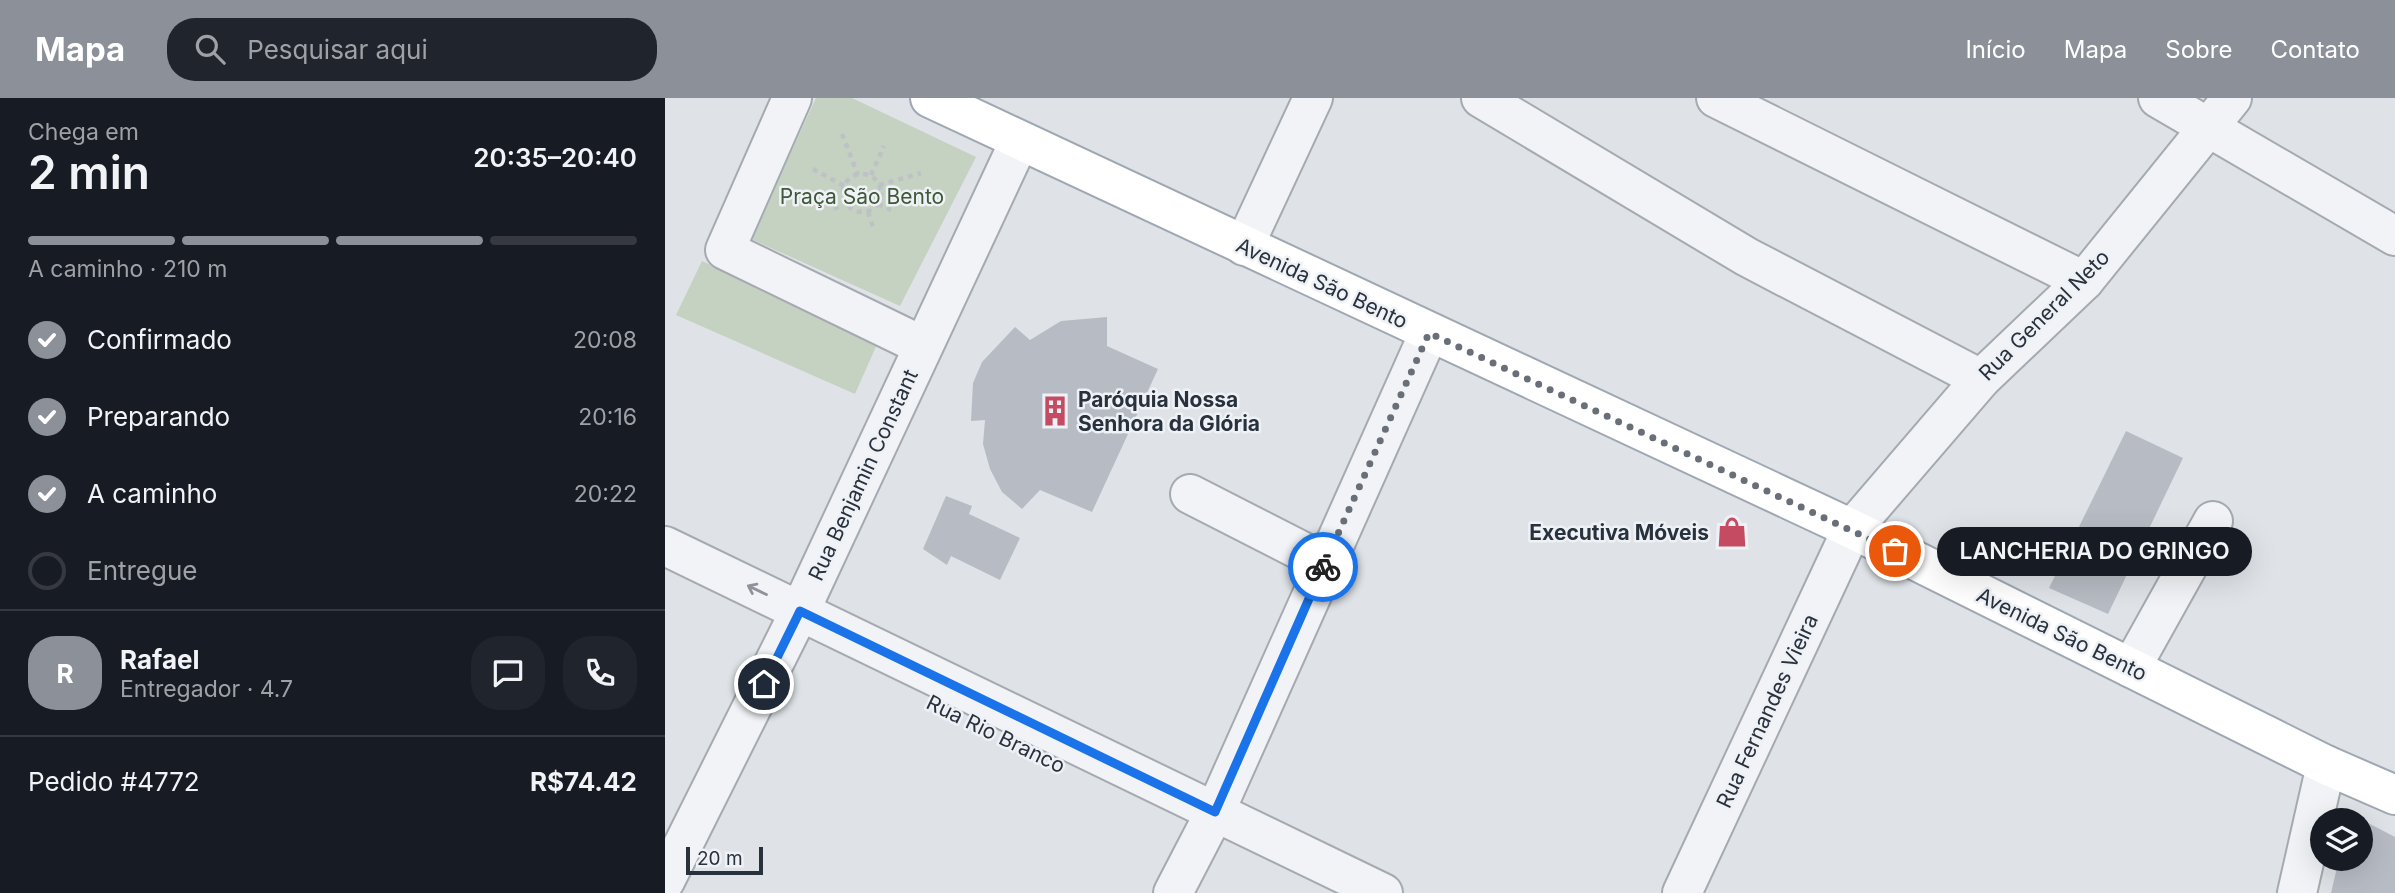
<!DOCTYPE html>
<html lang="pt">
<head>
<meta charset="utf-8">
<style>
	:root { --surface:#171b24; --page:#20242c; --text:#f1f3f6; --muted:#9ea1a6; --line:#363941; --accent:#8c9099 }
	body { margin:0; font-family:Inter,sans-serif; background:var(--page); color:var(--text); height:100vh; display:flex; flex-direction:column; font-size:26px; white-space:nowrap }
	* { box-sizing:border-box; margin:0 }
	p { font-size:23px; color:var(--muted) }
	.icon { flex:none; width:38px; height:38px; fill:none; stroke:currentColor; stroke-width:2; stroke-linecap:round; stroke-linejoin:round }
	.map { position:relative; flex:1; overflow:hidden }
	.drawer { display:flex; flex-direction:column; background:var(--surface); width:665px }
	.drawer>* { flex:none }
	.tools { position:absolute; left:1645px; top:710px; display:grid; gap:14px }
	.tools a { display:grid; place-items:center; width:63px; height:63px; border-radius:50%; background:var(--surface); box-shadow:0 7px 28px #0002; font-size:35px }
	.scale { position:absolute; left:21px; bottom:18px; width:77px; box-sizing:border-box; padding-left:7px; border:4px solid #29313d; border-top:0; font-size:19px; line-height:24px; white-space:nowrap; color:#29313d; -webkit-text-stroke:5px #eef1f5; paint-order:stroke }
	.pin { position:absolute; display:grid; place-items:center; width:60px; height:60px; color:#fff; margin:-30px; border:4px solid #fff; border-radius:50%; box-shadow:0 2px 7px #0007 }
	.courier { position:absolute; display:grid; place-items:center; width:70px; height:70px; margin:-35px; border:5px solid #1a73e8; border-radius:50%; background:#fff; color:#222; box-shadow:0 2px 9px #0007 }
	.bubble { position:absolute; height:49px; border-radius:24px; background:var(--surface); box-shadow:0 7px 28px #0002; font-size:23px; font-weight:600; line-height:49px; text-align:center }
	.headline em { font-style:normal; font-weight:600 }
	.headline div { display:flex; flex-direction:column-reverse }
	.headline { display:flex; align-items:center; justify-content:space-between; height:119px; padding:0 28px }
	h1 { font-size:46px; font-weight:600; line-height:52px }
	.bar { display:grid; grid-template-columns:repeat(4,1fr); gap:10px 7px; align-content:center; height:84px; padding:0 28px }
	.bar i { height:9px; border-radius:5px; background:var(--line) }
	.bar .current { background:var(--accent) }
	.bar p { grid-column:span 4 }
	.line { display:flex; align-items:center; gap:18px; padding:0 28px; border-top:2px solid var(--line) }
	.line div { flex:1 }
	.round { display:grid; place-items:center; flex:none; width:74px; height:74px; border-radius:28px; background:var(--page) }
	ol { padding:0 28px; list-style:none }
	li { display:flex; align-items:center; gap:21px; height:77px }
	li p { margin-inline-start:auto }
	li .icon { padding:7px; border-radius:50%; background:var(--accent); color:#fff; stroke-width:4 }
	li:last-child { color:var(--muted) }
	li i { width:38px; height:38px; border:4px solid var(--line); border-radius:50% }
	header { display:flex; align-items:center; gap:42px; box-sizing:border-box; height:98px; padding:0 35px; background:var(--accent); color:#fff }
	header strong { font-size:33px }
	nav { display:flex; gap:38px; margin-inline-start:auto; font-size:24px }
	.search { width:490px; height:63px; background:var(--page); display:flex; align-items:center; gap:18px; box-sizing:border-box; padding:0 24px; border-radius:28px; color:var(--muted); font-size:26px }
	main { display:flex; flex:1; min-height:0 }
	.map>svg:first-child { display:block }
	.green { fill:#c5d1c1 }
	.building { fill:#b7bcc4 }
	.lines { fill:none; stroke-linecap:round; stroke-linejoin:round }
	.minor-casing { stroke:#a5aab1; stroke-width:42 }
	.major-casing { stroke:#9fa7b2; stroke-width:42 }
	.path { stroke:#bec1c6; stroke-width:4.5; stroke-dasharray:5 5; stroke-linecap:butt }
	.minor { stroke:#f2f3f6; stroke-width:38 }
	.major { stroke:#fff; stroke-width:38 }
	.oneway { stroke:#8e929a }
	.done { stroke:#696f78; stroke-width:7; stroke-dasharray:0 12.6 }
	.route { stroke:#1a73e8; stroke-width:9 }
	.labels { text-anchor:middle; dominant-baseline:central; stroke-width:5; stroke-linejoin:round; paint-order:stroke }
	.park-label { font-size:21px; fill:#3f5837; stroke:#eef1f5 }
	.street-label { font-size:21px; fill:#29313d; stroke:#eef1f5 }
	.poi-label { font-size:21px; font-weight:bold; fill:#29313d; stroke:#eef1f5; text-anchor:start }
</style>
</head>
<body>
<header>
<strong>Mapa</strong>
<div class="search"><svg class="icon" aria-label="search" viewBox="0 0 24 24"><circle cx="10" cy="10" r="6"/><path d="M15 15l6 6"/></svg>Pesquisar aqui</div>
<nav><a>Início</a><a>Mapa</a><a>Sobre</a><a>Contato</a></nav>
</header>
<main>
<section class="drawer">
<div class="headline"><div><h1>2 min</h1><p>Chega em</p></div><em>20:35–20:40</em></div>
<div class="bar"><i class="current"></i><i class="current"></i><i class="current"></i><i></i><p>A caminho · 210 m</p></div>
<ol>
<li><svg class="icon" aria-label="check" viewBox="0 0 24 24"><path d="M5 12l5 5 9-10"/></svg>Confirmado<p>20:08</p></li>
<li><svg class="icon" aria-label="check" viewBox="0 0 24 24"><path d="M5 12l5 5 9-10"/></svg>Preparando<p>20:16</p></li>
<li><svg class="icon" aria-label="check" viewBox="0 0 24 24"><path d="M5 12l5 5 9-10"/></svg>A caminho<p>20:22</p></li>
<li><i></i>Entregue</li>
</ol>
<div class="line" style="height:126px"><b class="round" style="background:var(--accent);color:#fff">R</b><div><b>Rafael</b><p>Entregador · 4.7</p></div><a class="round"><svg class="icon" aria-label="chat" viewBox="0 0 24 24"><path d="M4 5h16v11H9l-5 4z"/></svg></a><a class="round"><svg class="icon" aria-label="phone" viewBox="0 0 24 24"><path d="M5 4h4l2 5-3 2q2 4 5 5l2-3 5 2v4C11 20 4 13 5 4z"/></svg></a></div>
<div class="line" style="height:91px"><div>Pedido #4772</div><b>R$74.42</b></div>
</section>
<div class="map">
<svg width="1730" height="795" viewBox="0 0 1730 795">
	<rect width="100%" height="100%" fill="#dfe3e7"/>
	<!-- green -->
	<g class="green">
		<path d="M 151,0 L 187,0 L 311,59 L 235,208 L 86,141 Z"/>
		<path d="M 37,163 L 213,244 L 190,296 L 11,217 Z"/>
	</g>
	<!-- building -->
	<g class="building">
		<path d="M 442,219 L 442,248 L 493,271 L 427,414 L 375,392 L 357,411 L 337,394 L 325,371 L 318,346 L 320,322 L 306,323 L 308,285 L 317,264 L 350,229 L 365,242 L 396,223 Z"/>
		<path d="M 1461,333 L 1518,360 L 1443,516 L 1384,490 Z"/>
		<path d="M 281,398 L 307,408 L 304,416 L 355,440 L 335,482 L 286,458 L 282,467 L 258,451 Z"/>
		<path d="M 1684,715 L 1730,739 L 1730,795 L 1666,795 L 1674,761 L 1696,761 L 1696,723 L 1682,723 Z"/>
	</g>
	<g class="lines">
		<!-- minor casing -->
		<g class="minor-casing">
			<g id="minor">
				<path d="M 127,0 L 60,152 L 258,248"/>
				<path d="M 816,0 L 1082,159 L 1316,281"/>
				<path d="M 1051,0 L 1419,183"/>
				<path d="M 1493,0 L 1730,138"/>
				<path d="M 579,148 L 648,0"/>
				<path d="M 525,396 L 660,465"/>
				<path d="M 0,448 L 718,795"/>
				<path d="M 1466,570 L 1548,423"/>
				<path d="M 0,783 L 135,513 L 354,44"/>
				<path d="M 508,795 L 550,714 L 764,235"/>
				<path d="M 1017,795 L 1187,431 L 1316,281 L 1419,183 L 1567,0"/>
				<path d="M 1632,795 L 1661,667"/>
			</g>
		</g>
		<!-- major casing -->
		<g class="major-casing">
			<path id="major" d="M 265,0 L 1187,431 L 1661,667 L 1730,697"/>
		</g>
		<!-- path -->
		<g class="path">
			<path d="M 177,36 L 193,77"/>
			<path d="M 148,71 L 179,88"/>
			<circle cx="197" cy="95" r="19"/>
			<path d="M 206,77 L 219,48"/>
			<path d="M 214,87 L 256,75"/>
			<path d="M 213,106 L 226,112"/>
			<path d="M 169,111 L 180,105"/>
			<path d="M 203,114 L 208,129"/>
		</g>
		<!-- minor -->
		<use href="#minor" class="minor"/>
		<!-- major -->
		<use href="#major" class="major"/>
	</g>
	<!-- one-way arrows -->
	<defs><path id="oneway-shaft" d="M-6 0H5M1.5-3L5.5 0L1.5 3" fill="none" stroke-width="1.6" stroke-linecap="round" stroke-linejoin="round" transform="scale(1.75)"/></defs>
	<use class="oneway" href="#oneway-shaft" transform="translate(92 492) rotate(-154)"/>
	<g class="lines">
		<!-- done -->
		<path class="done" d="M 658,469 L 764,235 L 1230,453"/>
		<!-- route -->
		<path class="route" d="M 99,586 L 135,513 L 550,714 L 658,469"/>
	</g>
	<!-- icons -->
	<defs>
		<g id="building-bare" transform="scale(2.415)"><path d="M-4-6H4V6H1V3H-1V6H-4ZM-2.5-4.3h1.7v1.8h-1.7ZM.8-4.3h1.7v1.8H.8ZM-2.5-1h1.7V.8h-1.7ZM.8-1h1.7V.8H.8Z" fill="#c54b62" stroke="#eef1f5" stroke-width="2.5" paint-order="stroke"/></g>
		<g id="shop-bare" transform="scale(2.415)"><path d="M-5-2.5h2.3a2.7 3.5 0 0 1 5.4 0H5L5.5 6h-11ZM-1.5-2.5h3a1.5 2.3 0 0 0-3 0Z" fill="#c54b62" stroke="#eef1f5" stroke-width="2.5" paint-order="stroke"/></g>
	</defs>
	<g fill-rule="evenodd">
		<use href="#building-bare" x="390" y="313"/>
		<use href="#shop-bare" x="1067" y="434"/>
	</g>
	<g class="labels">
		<!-- park labels -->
		<g class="park-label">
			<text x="197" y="98">Praça São Bento</text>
		</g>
		<!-- street labels -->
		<g class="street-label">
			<text transform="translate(657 185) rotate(25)">Avenida São Bento</text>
			<text transform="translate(1379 217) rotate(-45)">Rua General Neto</text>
			<text transform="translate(198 377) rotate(-65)">Rua Benjamin Constant</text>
			<text transform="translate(1397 536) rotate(26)">Avenida São Bento</text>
			<text transform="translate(1102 613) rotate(-65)">Rua Fernandes Vieira</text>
			<text transform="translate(331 636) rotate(26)">Rua Rio Branco</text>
		</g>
		<!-- poi labels -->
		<g class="poi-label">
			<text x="413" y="301">Paróquia Nossa<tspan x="413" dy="24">Senhora da Glória</tspan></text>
			<text x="1044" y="434" text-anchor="end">Executiva Móveis</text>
		</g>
	</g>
</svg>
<div class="tools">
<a><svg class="icon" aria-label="layers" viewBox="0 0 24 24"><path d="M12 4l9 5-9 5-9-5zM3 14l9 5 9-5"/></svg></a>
</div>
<div class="scale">20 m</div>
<div class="pin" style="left:1230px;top:453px;background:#ea580c"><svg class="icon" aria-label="bag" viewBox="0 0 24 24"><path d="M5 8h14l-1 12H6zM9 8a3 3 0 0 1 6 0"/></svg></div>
<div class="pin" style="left:99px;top:586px;background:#1f2937"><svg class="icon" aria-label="home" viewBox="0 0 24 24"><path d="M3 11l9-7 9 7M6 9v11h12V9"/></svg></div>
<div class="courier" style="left:658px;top:469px"><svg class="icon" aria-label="bike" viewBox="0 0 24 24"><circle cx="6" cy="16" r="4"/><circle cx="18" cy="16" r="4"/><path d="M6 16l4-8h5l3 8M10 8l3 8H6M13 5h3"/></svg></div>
<div class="bubble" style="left:1272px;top:429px;width:315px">LANCHERIA DO GRINGO</div>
</div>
</main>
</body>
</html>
